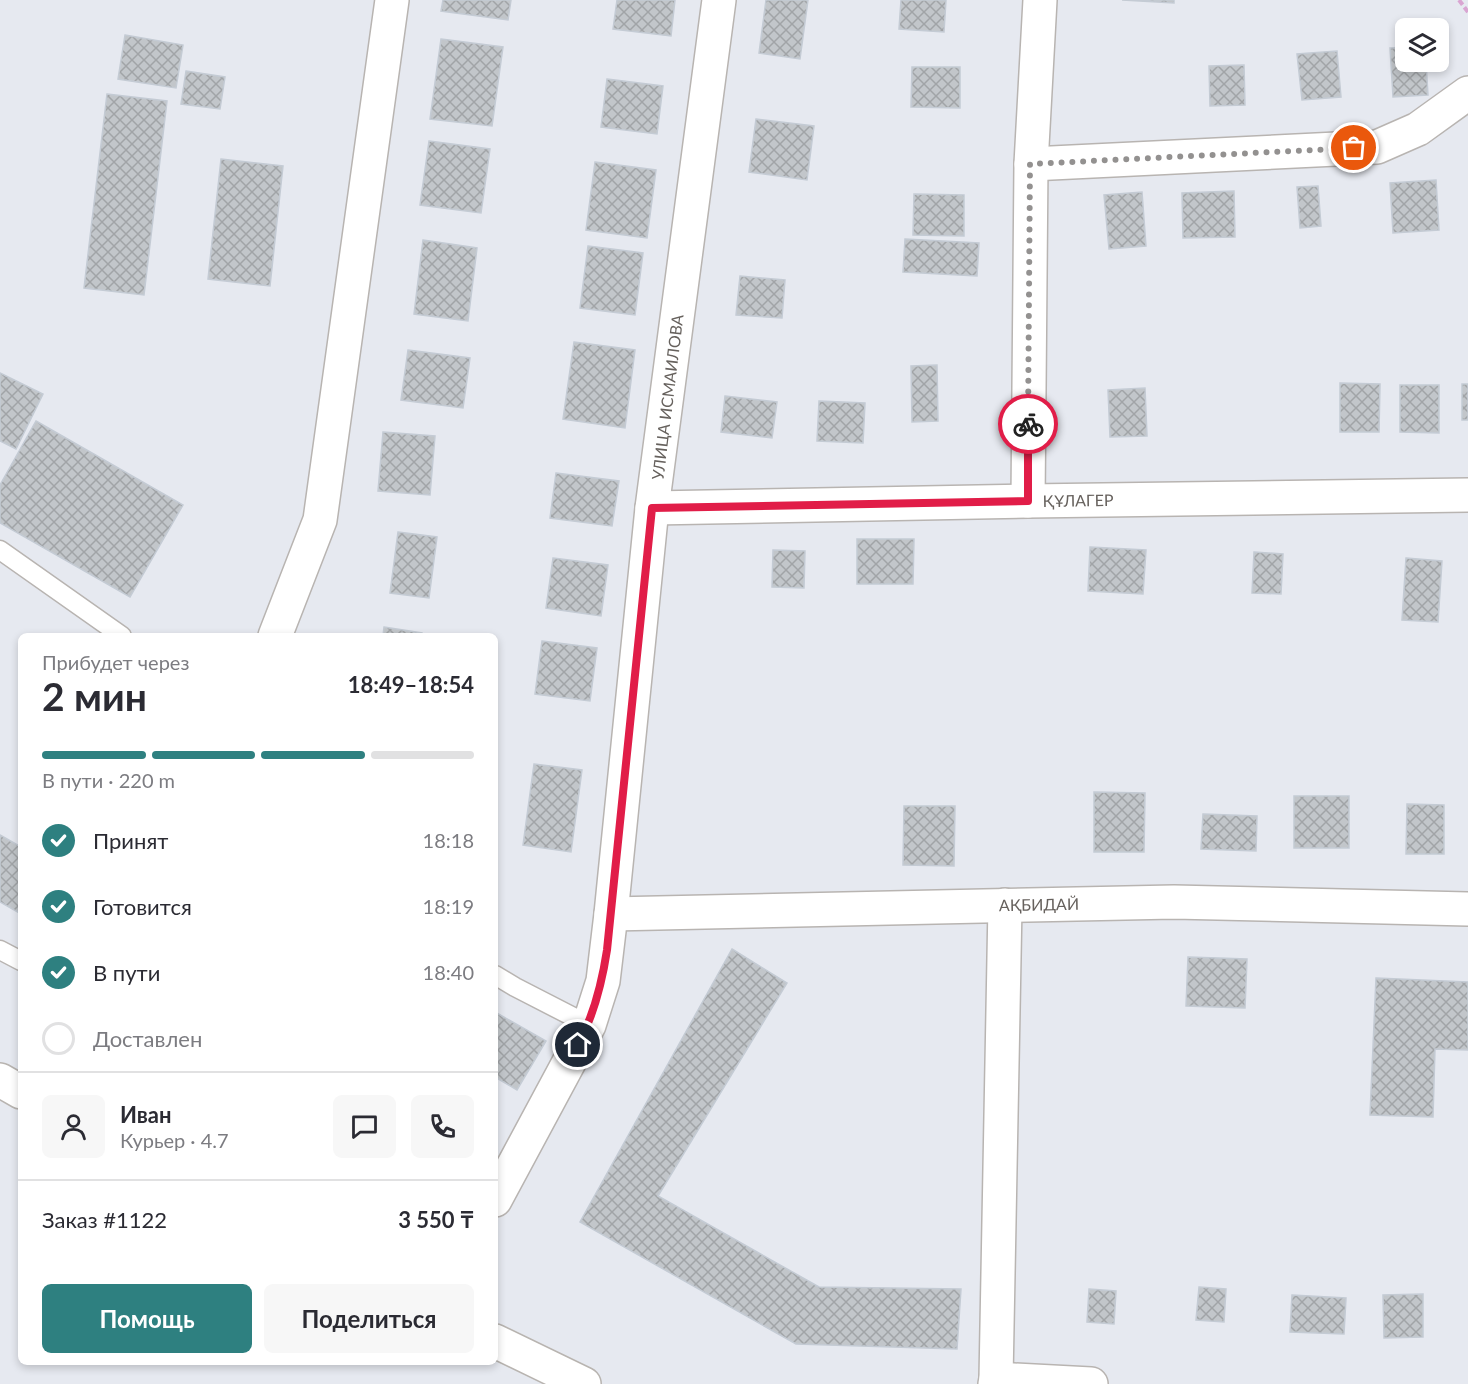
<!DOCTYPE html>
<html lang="ru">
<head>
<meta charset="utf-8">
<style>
	:root { --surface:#fff; --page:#f7f7f7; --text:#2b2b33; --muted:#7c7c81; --line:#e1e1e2; --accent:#2e8080 }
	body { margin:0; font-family:Lato,sans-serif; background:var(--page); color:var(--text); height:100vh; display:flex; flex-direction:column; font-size:22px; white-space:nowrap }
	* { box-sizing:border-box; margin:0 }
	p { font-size:20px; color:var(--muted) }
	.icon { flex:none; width:33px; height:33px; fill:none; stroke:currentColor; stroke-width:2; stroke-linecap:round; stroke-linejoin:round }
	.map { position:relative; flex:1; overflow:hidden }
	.details { position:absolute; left:18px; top:633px; width:480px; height:732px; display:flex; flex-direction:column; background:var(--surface); border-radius:9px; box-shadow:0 3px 9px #0003 }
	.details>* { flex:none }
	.tools { position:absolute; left:1395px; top:18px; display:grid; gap:12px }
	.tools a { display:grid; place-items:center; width:54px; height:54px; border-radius:9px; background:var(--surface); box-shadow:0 3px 9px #0003; font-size:30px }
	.pin { position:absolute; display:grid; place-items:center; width:51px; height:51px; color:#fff; margin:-26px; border:3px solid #fff; border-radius:50%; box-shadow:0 2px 6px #0007 }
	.courier { position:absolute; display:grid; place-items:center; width:60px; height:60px; margin:-30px; border:4px solid #e11d48; border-radius:50%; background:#fff; color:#222; box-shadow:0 2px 8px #0007 }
	.overview em { font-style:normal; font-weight:700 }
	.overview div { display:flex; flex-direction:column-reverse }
	.overview { display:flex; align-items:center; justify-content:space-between; height:102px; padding:0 24px }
	h1 { font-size:39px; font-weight:700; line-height:45px }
	.bar { display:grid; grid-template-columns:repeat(4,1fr); gap:9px 6px; align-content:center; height:72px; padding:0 24px }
	.bar i { height:8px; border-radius:4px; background:var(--line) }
	.bar .on { background:var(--accent) }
	.bar p { grid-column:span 4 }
	.line { display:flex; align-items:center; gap:15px; padding:0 24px; border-top:2px solid var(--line) }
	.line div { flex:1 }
	.round { display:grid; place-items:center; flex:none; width:63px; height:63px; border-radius:9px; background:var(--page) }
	ol { padding:0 24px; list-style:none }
	li { display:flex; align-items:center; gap:18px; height:66px }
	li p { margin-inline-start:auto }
	li .icon { padding:6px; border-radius:50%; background:var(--accent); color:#fff; stroke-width:4 }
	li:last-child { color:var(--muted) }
	li i { width:33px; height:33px; border:3px solid var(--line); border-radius:50% }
	.primary-button { display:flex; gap:12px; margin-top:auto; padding:12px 24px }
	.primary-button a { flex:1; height:69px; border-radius:9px; background:var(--accent); color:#fff; font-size:24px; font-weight:700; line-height:69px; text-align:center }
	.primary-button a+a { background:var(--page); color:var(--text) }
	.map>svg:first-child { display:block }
	.building { fill:url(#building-cross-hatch); stroke:#c4cbd4; stroke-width:1.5 }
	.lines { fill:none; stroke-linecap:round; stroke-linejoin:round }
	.lane-casing { stroke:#b8b4b1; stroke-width:21 }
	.street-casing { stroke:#b8b4b1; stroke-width:36 }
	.secondary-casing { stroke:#b8b4b0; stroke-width:36 }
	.path { stroke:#d9a5d2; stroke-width:4; stroke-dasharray:6 3; stroke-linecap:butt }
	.lane { stroke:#fff; stroke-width:18 }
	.street { stroke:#fff; stroke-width:33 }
	.secondary { stroke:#fff; stroke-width:33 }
	.done { stroke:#939190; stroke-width:6; stroke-dasharray:0 10.8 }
	.route { stroke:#e11d48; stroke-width:8 }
	.labels { text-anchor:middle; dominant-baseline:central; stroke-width:4.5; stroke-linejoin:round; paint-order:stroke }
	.street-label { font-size:16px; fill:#66615d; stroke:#fff }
</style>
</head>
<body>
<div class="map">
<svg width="1468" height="1384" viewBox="0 0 1468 1384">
	<defs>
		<pattern id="building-cross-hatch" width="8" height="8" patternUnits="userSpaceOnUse" patternTransform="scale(1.5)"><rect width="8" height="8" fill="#c2c6ca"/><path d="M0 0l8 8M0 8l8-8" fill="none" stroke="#a1a4a7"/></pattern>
	</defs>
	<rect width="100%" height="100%" fill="#e6e9f0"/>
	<!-- building -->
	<g class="building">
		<path d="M 443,0 L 511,0 L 508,20 L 441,11 Z"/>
		<path d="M 617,0 L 675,0 L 671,36 L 613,29 Z"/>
		<path d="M 766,0 L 808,0 L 800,59 L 759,53 Z"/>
		<path d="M 901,0 L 946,0 L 944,32 L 899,29 Z"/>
		<path d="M 1122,0 L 1174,0 L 1174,3 Z"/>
		<path d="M 125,35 L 183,45 L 176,88 L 118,79 Z"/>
		<path d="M 441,39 L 503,47 L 492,126 L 430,119 Z"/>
		<path d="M 1406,47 L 1406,62 L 1426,62 L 1428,95 L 1393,97 L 1390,48 Z"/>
		<path d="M 1337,51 L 1341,97 L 1302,100 L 1297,54 Z"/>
		<path d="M 1244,65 L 1245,105 L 1210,106 L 1209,66 Z"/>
		<path d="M 912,67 L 960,67 L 960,108 L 911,107 Z"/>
		<path d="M 186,71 L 225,77 L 220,109 L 181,104 Z"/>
		<path d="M 607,79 L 663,86 L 657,134 L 601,127 Z"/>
		<path d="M 107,94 L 167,101 L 144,295 L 84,288 Z"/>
		<path d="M 756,119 L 814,126 L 807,180 L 749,172 Z"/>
		<path d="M 429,141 L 490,149 L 481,213 L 420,205 Z"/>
		<path d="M 221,159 L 283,166 L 270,286 L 208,279 Z"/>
		<path d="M 595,162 L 656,170 L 647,238 L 586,230 Z"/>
		<path d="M 1436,180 L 1439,230 L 1393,233 L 1390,183 Z"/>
		<path d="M 1318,186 L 1321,226 L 1300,228 L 1297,187 Z"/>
		<path d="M 1234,191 L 1235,237 L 1183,238 L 1182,193 Z"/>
		<path d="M 1142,192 L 1146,246 L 1109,249 L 1104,195 Z"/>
		<path d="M 914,194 L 964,195 L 964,236 L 913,235 Z"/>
		<path d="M 905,239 L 979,243 L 977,276 L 903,272 Z"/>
		<path d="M 423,240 L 477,248 L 468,321 L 414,314 Z"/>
		<path d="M 588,246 L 643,253 L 635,315 L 580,308 Z"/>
		<path d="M 740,276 L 785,280 L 782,318 L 736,315 Z"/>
		<path d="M 574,342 L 635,350 L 625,428 L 563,419 Z"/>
		<path d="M 408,350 L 470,358 L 463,408 L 401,400 Z"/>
		<path d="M 937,365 L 938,421 L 912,422 L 911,366 Z"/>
		<path d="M 0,373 L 43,394 L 16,449 L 0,441 Z"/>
		<path d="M 1340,383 L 1380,384 L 1379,432 L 1340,432 Z"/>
		<rect x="1462" y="384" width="6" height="36"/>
		<path d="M 1400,385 L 1439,385 L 1439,433 L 1400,432 Z"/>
		<path d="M 1145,388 L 1147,436 L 1110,437 L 1108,390 Z"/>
		<path d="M 725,396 L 777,402 L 772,438 L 721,432 Z"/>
		<path d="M 819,401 L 865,403 L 863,443 L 817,441 Z"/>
		<path d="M 36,421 L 183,505 L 130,597 L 0,523 L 0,485 Z"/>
		<path d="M 383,432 L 435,436 L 430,495 L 378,491 Z"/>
		<path d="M 556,473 L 619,481 L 612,526 L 550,518 Z"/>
		<path d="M 398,532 L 437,537 L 429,598 L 390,593 Z"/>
		<path d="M 857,539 L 914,539 L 913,584 L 857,584 Z"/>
		<path d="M 1090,547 L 1146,550 L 1143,594 L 1088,591 Z"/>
		<path d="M 773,550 L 805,551 L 804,588 L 772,587 Z"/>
		<path d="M 1254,552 L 1283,554 L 1281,594 L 1252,593 Z"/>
		<path d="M 553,558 L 608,565 L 601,616 L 546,608 Z"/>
		<path d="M 1406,558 L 1442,561 L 1438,622 L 1402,620 Z"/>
		<path d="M 384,627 L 422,633 L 422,636 L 383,636 Z"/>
		<path d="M 542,641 L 597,648 L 590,701 L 535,694 Z"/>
		<path d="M 534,764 L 582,770 L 571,852 L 523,845 Z"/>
		<path d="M 1094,792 L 1145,793 L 1144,852 L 1094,852 Z"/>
		<rect x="1294" y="796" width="55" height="52"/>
		<path d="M 1407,804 L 1444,805 L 1444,854 L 1406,854 Z"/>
		<path d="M 904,806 L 955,806 L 954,866 L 903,865 Z"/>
		<path d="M 1203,814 L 1257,816 L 1256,851 L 1201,849 Z"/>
		<path d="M 0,835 L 21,847 L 21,914 L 0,902 Z"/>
		<path d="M 732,949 L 787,983 L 658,1196 L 819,1287 L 961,1289 L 957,1349 L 796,1344 L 580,1222 Z"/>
		<path d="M 1188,957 L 1247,959 L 1245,1008 L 1186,1006 Z"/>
		<path d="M 1376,978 L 1468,982 L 1468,1050 L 1435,1049 L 1433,1117 L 1370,1115 Z"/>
		<path d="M 495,1012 L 546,1041 L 517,1090 L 495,1077 Z"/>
		<path d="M 1199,1287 L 1226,1289 L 1224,1322 L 1196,1320 Z"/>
		<path d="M 1089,1289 L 1116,1291 L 1114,1324 L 1087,1322 Z"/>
		<path d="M 1423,1294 L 1423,1337 L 1384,1338 L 1383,1295 Z"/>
		<path d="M 1292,1295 L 1346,1298 L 1344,1334 L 1290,1332 Z"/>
	</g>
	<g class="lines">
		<!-- lane casing -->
		<g class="lane-casing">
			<g id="lane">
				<path d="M 0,550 L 122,636"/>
				<path d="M 0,950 L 21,961"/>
				<path d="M 495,975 L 515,987 L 589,1025"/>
			</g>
		</g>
		<!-- street casing -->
		<g class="street-casing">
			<g id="street">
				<path d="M 1031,164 L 1377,147 L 1418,129 L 1468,93"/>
				<path d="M 1028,501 L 1031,164 L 1040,0"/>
				<path d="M 652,508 L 1028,501 L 1468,495"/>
				<path d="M 275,636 L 320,520 L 392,0"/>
				<path d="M 611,914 L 1174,902 L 1468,909"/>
				<path d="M 495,1200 L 589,1025 L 603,981 L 611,914 L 652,508 L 719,0"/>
				<path d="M 996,1379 L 1005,905"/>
				<path d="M 995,1384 L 996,1379 L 1091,1384"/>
			</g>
		</g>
		<!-- secondary casing -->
		<g class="secondary-casing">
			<g id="secondary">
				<path d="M 0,1080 L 21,1092"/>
				<path d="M 495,1341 L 584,1384"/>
			</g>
		</g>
		<!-- path -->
		<path class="path" d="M 1459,0 L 1468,12"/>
		<!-- lane -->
		<use href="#lane" class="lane"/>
		<!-- street -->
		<use href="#street" class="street"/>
		<!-- secondary -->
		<use href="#secondary" class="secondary"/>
	</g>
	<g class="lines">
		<!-- done -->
		<path class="done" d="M 1028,424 L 1030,164 L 1354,148"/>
		<!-- route -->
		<path class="route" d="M 578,1045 C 594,1015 602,983 607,950 L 652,508 L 1028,501 L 1028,424"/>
	</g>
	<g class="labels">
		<!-- street labels -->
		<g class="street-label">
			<text transform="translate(667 397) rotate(-83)">УЛИЦА ИСМАИЛОВА</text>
			<text transform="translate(1078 500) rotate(-1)">ҚҰЛАГЕР</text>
			<text transform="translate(1039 904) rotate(-1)">АҚБИДАЙ</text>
		</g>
	</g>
</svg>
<div class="tools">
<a><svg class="icon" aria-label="layers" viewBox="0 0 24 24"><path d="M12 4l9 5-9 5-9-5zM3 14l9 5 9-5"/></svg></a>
</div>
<div class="pin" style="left:1354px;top:148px;background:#ea580c"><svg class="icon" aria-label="bag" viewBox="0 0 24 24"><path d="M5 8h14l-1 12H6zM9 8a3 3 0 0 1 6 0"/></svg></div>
<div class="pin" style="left:578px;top:1045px;background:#1f2937"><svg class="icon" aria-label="home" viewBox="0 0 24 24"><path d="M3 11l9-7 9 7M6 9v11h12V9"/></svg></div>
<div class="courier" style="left:1028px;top:424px"><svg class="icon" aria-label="bike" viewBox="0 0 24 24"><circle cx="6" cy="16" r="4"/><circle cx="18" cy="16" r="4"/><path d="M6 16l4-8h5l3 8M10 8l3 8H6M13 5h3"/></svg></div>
<section class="details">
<div class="overview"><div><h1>2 мин</h1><p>Прибудет через</p></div><em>18:49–18:54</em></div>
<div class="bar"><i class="on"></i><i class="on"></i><i class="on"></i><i></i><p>В пути · 220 m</p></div>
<ol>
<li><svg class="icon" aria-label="check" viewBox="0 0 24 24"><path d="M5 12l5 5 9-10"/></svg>Принят<p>18:18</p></li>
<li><svg class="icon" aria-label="check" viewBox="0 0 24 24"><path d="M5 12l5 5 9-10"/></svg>Готовится<p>18:19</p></li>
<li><svg class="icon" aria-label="check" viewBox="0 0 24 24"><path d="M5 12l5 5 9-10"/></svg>В пути<p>18:40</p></li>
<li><i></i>Доставлен</li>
</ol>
<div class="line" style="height:108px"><a class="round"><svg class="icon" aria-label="person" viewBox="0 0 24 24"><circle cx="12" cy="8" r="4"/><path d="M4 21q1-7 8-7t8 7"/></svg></a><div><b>Иван</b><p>Курьер · 4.7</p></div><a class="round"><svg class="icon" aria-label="chat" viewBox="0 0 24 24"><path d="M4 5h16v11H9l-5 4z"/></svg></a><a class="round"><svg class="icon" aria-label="phone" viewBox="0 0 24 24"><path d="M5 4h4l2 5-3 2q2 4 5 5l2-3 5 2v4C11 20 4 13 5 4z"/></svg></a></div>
<div class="line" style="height:78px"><div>Заказ #1122</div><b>3 550 ₸</b></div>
<div class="primary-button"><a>Помощь</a><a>Поделиться</a></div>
</section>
</div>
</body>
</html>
